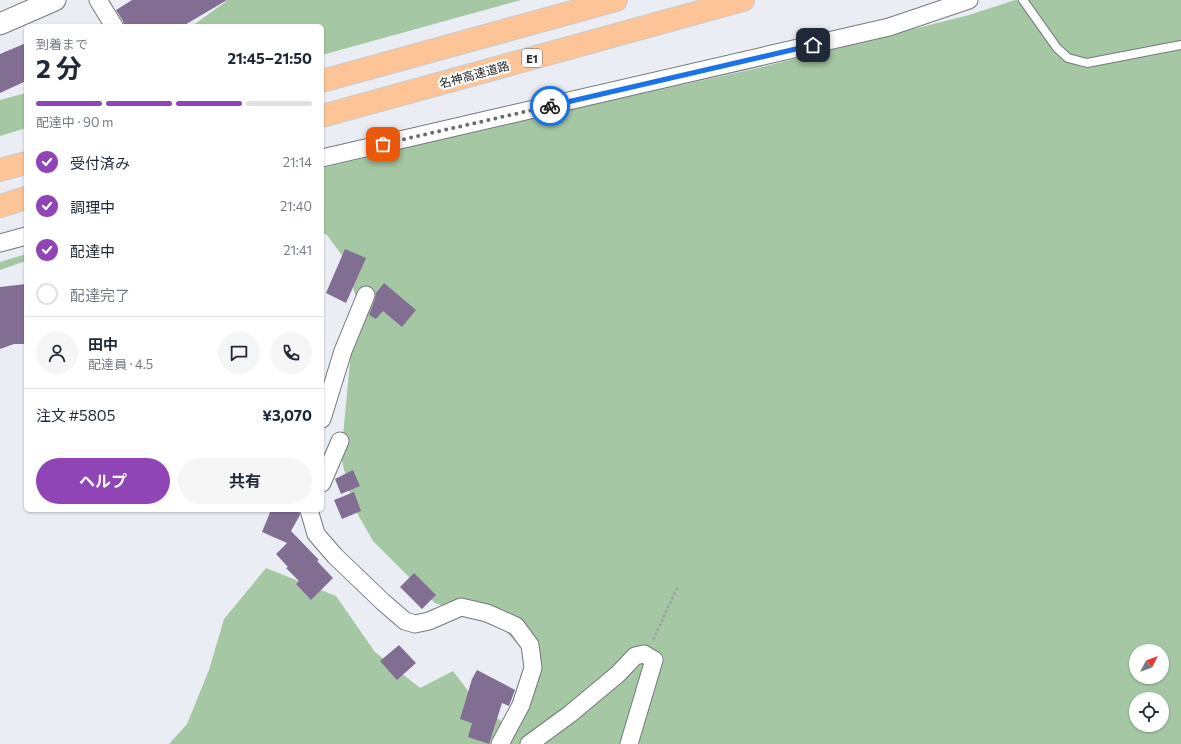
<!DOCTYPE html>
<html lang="ja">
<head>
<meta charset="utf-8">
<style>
	:root { --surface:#fff; --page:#f6f6f7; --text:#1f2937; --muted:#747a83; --line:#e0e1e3; --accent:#9045b7 }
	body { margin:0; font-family:Commissioner,"Noto Sans JP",sans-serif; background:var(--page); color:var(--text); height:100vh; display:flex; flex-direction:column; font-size:15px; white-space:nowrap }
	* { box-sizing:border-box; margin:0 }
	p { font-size:13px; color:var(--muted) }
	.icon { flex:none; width:22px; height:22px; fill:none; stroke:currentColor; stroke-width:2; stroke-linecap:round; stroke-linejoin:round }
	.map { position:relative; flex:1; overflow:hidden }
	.drawer { position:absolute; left:24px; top:24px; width:300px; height:488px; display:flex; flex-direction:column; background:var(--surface); border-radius:6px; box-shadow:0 1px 3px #0004 }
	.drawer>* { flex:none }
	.needle { width:26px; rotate:48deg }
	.tools { position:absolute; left:1129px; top:644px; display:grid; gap:8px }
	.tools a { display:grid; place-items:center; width:40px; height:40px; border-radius:50%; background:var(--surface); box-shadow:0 1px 3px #0004; font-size:20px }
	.pin { position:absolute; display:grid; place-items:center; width:34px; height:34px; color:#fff; margin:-17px; border-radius:8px; box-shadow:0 2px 6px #0006 }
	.courier { position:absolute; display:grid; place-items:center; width:40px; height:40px; margin:-20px; border:3px solid #1a73e8; border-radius:50%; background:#fff; color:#222; box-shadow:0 1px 5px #0007 }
	.summary em { font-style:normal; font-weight:700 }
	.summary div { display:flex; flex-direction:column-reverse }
	.summary { display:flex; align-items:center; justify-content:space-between; height:68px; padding:0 12px }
	h1 { font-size:26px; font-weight:700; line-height:30px }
	.bar { display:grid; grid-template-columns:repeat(4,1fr); gap:6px 4px; align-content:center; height:48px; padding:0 12px }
	.bar i { height:5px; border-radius:3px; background:var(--line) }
	.bar .selected { background:var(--accent) }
	.bar p { grid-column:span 4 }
	.line { display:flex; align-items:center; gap:10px; padding:0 12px; border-top:1px solid var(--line) }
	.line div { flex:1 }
	.round { display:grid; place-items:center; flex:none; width:42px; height:42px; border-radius:21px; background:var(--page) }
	ol { padding:0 12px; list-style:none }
	li { display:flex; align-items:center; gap:12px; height:44px }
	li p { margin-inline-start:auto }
	li .icon { padding:4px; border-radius:50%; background:var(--accent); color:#fff; stroke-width:4 }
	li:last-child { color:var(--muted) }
	li i { width:22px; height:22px; border:2px solid var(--line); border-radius:50% }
	.action { display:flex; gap:8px; margin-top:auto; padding:8px 12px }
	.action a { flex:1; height:46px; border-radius:24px; background:var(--accent); color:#fff; font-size:16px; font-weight:700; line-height:46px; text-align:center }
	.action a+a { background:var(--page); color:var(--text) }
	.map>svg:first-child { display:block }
	.forest { fill:#a6c7a4; fill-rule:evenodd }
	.building { fill:#836e93 }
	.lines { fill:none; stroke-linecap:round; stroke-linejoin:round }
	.service-casing { stroke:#74787d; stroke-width:10 }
	.minor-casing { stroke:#74787d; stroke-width:19 }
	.tertiary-casing { stroke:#74787d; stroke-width:23 }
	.motorway-casing { stroke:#cbcbcb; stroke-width:24 }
	.path { stroke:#9fa2a6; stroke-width:2.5; stroke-dasharray:3 2; stroke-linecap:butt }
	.service { stroke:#fff; stroke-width:8 }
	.minor { stroke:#fff; stroke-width:17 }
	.tertiary { stroke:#fff; stroke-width:21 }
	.motorway { stroke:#fcc497; stroke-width:22 }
	.done { stroke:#6a6c6f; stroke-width:4; stroke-dasharray:0 7.2 }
	.route { stroke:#1a73e8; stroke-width:5 }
	.labels { text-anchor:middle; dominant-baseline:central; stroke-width:4; stroke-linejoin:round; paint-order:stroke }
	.shield { fill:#fff; stroke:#666768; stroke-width:1 }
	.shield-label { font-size:11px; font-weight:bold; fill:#252628 }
	.street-label { font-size:12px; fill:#252628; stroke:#fff }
</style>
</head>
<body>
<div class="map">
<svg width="1181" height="744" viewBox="0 0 1181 744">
	<rect width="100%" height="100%" fill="#eaeef4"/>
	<!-- forest -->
	<g class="forest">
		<path d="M 228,0 L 521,0 L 322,55 L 322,26 L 192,26 Z"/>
		<path d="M 1015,0 L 1181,0 L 1181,744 L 169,744 L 187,724 L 209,670 L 224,619 L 266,568 L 336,596 L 375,652 L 420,688 L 453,671 L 478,704 L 504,723 L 523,711 L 528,654 L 503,629 L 435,603 L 373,541 L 353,506 L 341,457 L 356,298 L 346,261 L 327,235 L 322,232 L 322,168 L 514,122 L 758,68 L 969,15 ZM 1136,651 L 1162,651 L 1162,677 L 1136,677 ZM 1136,699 L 1162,699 L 1162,725 L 1136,725 Z"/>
		<path d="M 26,93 L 26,128 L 0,136 L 0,100 Z"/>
		<path d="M 26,254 L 26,261 L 0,270 L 0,262 Z"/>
	</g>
	<!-- building -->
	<g class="building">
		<path d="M 132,0 L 227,0 L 183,26 L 124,26 L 123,21 L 116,10 Z"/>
		<path d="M 26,43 L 26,81 L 0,93 L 0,54 Z"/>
		<path d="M 345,249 L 366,258 L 346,303 L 326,293 Z"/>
		<path d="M 384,283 L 416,310 L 402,327 L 383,311 L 376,319 L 369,315 L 375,299 L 376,293 Z"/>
		<path d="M 26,284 L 26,344 L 14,344 L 0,349 L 0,287 Z"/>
		<path d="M 353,470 L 360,486 L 341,494 L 335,479 Z"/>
		<path d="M 354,492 L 361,511 L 342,519 L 334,500 Z"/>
		<path d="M 271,510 L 299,510 L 300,515 L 291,531 L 319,560 L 317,561 L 333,578 L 311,600 L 296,584 L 299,581 L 286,568 L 288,567 L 276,554 L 287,543 L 262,532 Z"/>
		<path d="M 414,573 L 436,595 L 422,609 L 400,587 Z"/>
		<path d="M 399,645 L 416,663 L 397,680 L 380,661 Z"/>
		<path d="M 477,670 L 515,690 L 509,706 L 502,703 L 489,744 L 468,737 L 472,723 L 460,719 L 472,679 Z"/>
	</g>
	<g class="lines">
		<!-- service casing -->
		<g class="service-casing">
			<path id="service" d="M 1023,0 L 1057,48 L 1068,58 L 1087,63 L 1181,45"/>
		</g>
		<!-- minor casing -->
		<g class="minor-casing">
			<g id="minor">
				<path d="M 98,0 L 114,26"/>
				<path d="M 322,158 L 889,27 L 969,0"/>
				<path d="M 0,243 L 26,236"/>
				<path d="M 322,419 L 343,351 L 366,295"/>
				<path d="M 322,483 L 340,441"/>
				<path d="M 309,510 L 316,534 L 335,556 L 383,602 L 405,621 L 415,624 L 429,621 L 461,607 L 487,613 L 516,626 L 530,645 L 533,668 L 521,705 L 500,744"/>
				<path d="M 529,744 L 570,714 L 618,674 L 635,656 L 644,654 L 654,660 L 629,744"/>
			</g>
		</g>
		<!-- tertiary casing -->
		<g class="tertiary-casing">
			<path id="tertiary" d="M 0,24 L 55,0"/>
		</g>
		<!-- motorway casing -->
		<g class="motorway-casing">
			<g id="motorway">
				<path d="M 322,81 L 616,0"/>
				<path d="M 322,116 L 743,0"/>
				<path d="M 0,170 L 26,163"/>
				<path d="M 0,206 L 26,198"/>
			</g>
		</g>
		<!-- path -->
		<path class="path" d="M 653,640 L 678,586"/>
		<!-- service -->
		<use href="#service" class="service"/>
		<!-- minor -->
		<use href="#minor" class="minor"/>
		<!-- tertiary -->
		<use href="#tertiary" class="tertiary"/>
		<!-- motorway -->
		<use href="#motorway" class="motorway"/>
	</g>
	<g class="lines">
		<!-- done -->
		<path class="done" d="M 383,144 L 550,106"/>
		<!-- route -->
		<path class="route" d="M 550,106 L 813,45"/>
	</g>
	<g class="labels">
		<!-- shield labels -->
		<rect class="shield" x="522" y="49" width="20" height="18" rx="3"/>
		<g class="shield-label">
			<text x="532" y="58">E1</text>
		</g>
		<!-- street labels -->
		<g class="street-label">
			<text transform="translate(474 74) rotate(-15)">名神高速道路</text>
		</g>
	</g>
</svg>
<div class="tools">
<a><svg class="needle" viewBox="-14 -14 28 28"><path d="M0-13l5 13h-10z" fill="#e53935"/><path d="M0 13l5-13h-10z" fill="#747a83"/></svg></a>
<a><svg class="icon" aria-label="locate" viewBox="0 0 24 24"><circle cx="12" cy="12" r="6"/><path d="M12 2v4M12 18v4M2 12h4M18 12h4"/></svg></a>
</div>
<div class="pin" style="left:383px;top:144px;background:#ea580c"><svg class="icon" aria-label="bag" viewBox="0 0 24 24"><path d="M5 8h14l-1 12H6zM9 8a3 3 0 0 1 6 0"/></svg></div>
<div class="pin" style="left:813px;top:45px;background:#1f2937"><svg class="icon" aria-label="home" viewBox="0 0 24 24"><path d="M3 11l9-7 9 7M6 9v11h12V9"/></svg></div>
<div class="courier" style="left:550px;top:106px"><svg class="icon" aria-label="bike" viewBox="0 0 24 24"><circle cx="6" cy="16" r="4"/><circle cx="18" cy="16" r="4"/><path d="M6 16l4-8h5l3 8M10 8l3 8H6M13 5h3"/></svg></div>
<section class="drawer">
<div class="summary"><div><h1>2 分</h1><p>到着まで</p></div><em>21:45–21:50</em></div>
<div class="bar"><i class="selected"></i><i class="selected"></i><i class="selected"></i><i></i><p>配達中 · 90 m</p></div>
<ol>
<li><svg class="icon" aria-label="check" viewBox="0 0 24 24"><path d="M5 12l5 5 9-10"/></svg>受付済み<p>21:14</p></li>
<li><svg class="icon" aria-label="check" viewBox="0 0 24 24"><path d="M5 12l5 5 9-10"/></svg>調理中<p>21:40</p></li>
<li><svg class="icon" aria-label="check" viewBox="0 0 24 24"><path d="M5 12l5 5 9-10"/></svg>配達中<p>21:41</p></li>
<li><i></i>配達完了</li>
</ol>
<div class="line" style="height:72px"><a class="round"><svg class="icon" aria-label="person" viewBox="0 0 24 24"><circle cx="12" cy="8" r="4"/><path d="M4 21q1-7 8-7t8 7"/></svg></a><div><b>田中</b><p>配達員 · 4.5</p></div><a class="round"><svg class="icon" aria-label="chat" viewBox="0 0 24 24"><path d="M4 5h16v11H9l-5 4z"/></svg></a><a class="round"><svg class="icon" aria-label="phone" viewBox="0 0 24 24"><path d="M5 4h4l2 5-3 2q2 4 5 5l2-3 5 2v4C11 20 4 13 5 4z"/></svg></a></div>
<div class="line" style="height:52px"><div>注文 #5805</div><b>¥3,070</b></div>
<div class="action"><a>ヘルプ</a><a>共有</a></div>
</section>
</div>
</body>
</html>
